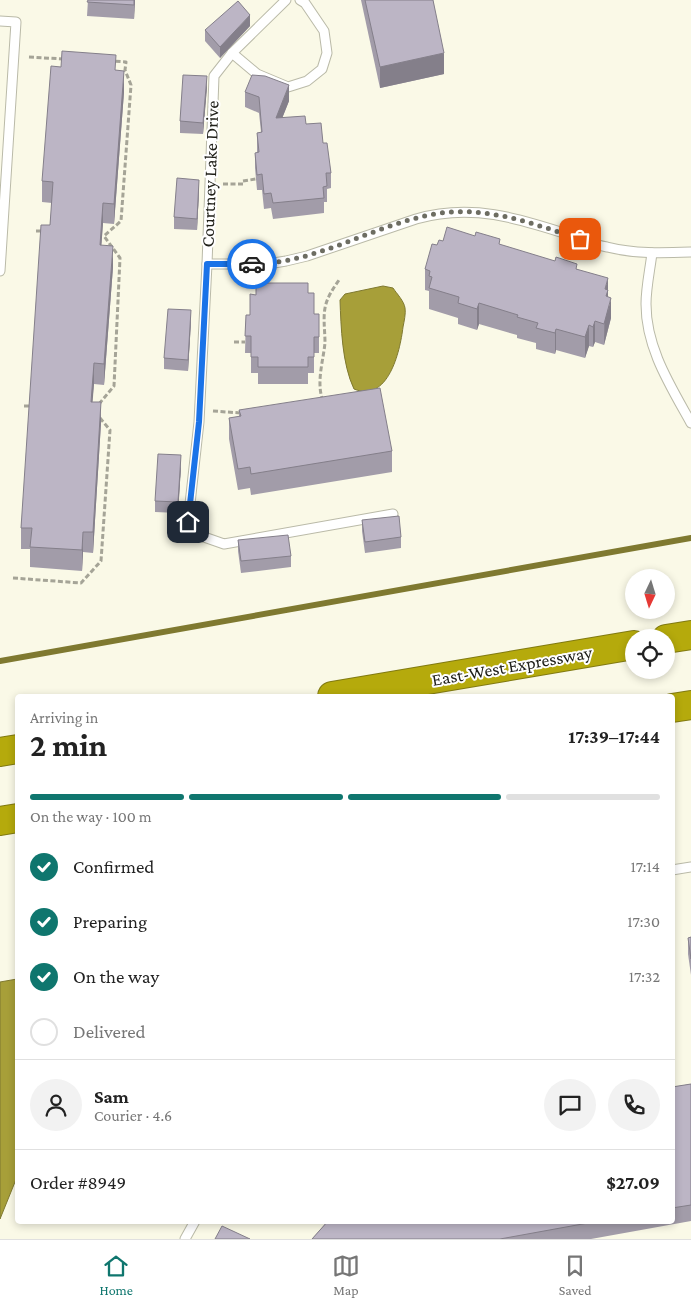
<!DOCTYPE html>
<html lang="en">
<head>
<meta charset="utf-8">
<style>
	:root { --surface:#fff; --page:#f2f2f2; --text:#222; --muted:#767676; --line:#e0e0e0; --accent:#0f766e }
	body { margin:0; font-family:"Crimson Pro",serif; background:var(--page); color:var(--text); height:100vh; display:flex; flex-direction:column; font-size:19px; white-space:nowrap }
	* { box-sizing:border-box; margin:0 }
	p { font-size:16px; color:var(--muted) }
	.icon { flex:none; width:28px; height:28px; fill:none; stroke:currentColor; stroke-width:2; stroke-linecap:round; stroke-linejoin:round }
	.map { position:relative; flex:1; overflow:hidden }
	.side { position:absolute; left:15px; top:694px; width:660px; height:530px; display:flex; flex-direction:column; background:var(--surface); border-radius:5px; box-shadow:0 2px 8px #0003 }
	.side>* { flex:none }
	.needle { width:32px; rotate:184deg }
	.fabs { position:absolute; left:625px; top:569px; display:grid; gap:10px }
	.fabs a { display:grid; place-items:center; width:50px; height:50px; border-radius:50%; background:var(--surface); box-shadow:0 2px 8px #0003; font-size:25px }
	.pin { position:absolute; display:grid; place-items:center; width:42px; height:42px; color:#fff; margin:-21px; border-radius:10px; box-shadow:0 2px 8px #0006 }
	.courier { position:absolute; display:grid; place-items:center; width:50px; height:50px; margin:-25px; border:4px solid #1a73e8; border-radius:50%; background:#fff; color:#222; box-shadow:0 1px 6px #0007 }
	.summary em { font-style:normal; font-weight:700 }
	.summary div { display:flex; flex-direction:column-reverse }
	.summary { display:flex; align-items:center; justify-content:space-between; height:85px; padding:0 15px }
	h1 { font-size:32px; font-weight:700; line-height:38px }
	.bar { display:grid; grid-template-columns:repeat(4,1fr); gap:8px 5px; align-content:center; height:60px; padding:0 15px }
	.bar i { height:6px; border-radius:4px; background:var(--line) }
	.bar .current { background:var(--accent) }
	.bar p { grid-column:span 4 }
	.line { display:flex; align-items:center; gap:12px; padding:0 15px; border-top:1px solid var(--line) }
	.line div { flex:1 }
	.round { display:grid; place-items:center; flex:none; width:52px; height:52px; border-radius:26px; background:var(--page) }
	ol { padding:0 15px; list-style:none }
	li { display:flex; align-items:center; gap:15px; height:55px }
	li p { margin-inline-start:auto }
	li .icon { padding:5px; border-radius:50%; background:var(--accent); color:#fff; stroke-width:4 }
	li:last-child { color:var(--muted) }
	li i { width:28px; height:28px; border:2px solid var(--line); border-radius:50% }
	.menu { display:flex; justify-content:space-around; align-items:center; height:70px; border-top:1px solid var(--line); background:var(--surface); font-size:14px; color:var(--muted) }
	.menu a { display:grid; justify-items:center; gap:2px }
	.menu .current { color:var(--accent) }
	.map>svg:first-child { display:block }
	.water { fill:#a79f39; stroke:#7f7930 }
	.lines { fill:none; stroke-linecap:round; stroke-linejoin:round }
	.stream { stroke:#7f7930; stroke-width:6 }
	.lane-casing { stroke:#babaa8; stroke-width:11 }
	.highway-casing { stroke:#817a11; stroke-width:30 }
	.path { stroke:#a5a497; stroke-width:3; stroke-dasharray:5 2.5; stroke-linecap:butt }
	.lane { stroke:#fff; stroke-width:9 }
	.highway { stroke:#b5aa0c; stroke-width:28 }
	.wall { fill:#a29ca9 }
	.shaded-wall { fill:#847f8a }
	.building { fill:#bcb5c5; stroke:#847f8a }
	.done { stroke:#6d6d62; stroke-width:5; stroke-dasharray:0 9 }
	.route { stroke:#1a73e8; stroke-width:6 }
	.labels { text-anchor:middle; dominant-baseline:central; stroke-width:4; stroke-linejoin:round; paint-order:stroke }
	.street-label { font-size:18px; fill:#21211a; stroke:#fff }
</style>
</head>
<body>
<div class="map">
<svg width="691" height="1239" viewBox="0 0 691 1239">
	<rect width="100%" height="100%" fill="#faf9e7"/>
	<!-- water -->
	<g class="water">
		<path d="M 383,286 L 393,288 C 397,294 404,301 405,308 C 406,313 404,322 403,327 C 400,352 388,403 354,389 C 342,364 341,327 340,300 L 345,294 Z"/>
		<path d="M 17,979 L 17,1177 L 0,1219 L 0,982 Z"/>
	</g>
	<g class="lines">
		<!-- stream -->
		<path class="stream" d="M 0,661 L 691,538"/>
		<!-- lane casing -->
		<g class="lane-casing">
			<g id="lane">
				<path d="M 286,0 L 232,53 L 214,76 L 207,264 L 199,422 L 188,522 L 204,537 L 224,544 L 393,514"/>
				<path d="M 0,21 L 16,22 L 0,271"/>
				<path d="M 232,53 L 257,74 L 288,87 L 307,81 L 322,69 L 327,53 L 324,31 L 305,3 L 300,0"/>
				<path d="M 652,253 C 650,270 646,287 646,304 C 646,348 670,385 691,423"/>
				<path d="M 207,264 L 268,264 L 286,261 L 307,256 L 416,219 C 471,203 518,218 570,235 C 582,239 594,245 607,247 C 635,254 662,253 691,252"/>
				<path d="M 672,870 L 691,867"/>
				<path d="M 185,1239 L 195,1221"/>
			</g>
		</g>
		<!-- highway casing -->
		<g class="highway-casing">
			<g id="highway">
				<path d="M 666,639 L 691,635"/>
				<path d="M 332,696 L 634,645"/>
				<path d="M 672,708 L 691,705"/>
				<path d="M 0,752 L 18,749"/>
				<path d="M 0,821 L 18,818"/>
			</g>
		</g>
		<!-- path -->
		<g class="path">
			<path d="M 29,57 L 63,59"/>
			<path d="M 243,181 L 256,179"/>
			<path d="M 223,184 L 243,184"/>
			<path d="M 36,231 L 44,231"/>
			<path d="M 234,342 L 245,342"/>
			<path d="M 323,401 C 316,383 323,362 325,343 C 325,331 323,319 325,308 C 327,297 333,289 339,280"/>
			<path d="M 99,404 L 114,386 L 120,258 L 104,236 L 121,221 L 131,85 L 125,70 L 126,62 L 114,61"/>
			<path d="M 24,406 L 33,406"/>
			<path d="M 213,411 L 241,413"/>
			<path d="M 13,578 L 81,583 L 101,561 L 110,430 L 100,418"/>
		</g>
		<!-- lane -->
		<use href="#lane" class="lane"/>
		<!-- highway -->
		<use href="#highway" class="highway"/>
	</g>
	<!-- wall -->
	<g class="wall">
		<path d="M 88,0 L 135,0 L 134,19 L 87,16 Z"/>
		<path d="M 361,0 L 433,0 L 444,74 L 380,88 Z"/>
		<path d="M 250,26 L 220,58 L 205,41 L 205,30 Z"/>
		<path d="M 116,70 L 124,92 L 114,224 L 103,223 L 101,246 L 113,267 L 104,385 L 94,384 L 92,402 L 101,423 L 93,553 L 83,552 L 82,571 L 30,567 L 30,549 L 21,549 L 21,528 L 52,203 L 42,202 L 42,181 Z"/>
		<path d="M 207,87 L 203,134 L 180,133 L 180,121 Z"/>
		<path d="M 245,92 L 289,101 L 282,118 L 306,124 L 323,143 L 331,173 L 331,188 L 327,189 L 327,202 L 324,202 L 324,213 L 273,219 L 271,208 L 264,209 L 262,190 L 257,190 L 255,168 L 255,153 L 257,153 L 257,133 L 261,132 L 259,113 L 245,107 Z"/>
		<path d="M 199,191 L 197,230 L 174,229 L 174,217 Z"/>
		<path d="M 437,245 L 500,245 L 577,269 L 608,297 L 611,318 L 604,345 L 595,342 L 593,347 L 589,346 L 585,358 L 556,350 L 555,354 L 536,349 L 536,343 L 517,338 L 517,335 L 479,324 L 477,330 L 458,324 L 458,318 L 429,309 L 429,291 L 425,290 L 425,269 Z"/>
		<path d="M 308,293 L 314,314 L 319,314 L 319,353 L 314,353 L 314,373 L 308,373 L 308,384 L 258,384 L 258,373 L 251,373 L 251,353 L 245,353 L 246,315 L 250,315 Z"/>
		<path d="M 191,321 L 188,371 L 164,369 L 164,358 Z"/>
		<path d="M 239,410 L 392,451 L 392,472 L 251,495 L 250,488 L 238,490 L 229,439 L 229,418 L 239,417 Z"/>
		<path d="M 181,467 L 178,513 L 155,512 L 155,501 Z"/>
		<path d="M 362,520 L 401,537 L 401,548 L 365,553 L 362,531 Z"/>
		<path d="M 238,540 L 291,556 L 291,567 L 241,573 L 238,551 Z"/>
		<path d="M 691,937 L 691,975 L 688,954 L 688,938 Z"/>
		<path d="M 691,1084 L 691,1221 L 591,1239 L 312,1239 L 328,1221 L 672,1221 L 672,1087 Z"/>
	</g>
	<!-- shaded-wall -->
	<g class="shaded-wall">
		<path d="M 134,0 L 135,0 L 134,19 Z"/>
		<path d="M 250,15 L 250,26 L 220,58 L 220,47 Z"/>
		<path d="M 444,53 L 444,74 L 380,88 L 380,67 Z"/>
		<path d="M 124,71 L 124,92 L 114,224 L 114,204 Z"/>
		<path d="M 207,76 L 207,87 L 203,134 L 203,123 Z"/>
		<path d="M 289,85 L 289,101 L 276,134 L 276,118 Z"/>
		<path d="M 199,180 L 199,191 L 197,230 L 197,219 Z"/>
		<path d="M 103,203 L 103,223 L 100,266 L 100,245 Z"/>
		<path d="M 113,246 L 113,267 L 104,385 L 104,364 Z"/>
		<path d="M 608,278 L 608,311 L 611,298 L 611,318 L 604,345 L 605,289 Z"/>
		<path d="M 479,303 L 479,324 L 477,330 L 477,309 Z"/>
		<path d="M 191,310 L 191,321 L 188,371 L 188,360 Z"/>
		<path d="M 595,321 L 595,342 L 593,347 L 593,327 Z"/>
		<path d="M 589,325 L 589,346 L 585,358 L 585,337 Z"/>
		<path d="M 556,329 L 556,350 L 555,354 L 555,333 Z"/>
		<path d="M 94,363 L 94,384 L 91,422 L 91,402 Z"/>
		<path d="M 101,402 L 101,423 L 93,553 L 93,532 Z"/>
		<path d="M 181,455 L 181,467 L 178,513 L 178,502 Z"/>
		<path d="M 83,532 L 83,552 L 82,571 L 82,550 Z"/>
	</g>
	<!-- building -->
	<g class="building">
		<path d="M 88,0 L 134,0 L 134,5 L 87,2 Z"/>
		<path d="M 365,0 L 433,0 L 444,53 L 380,67 Z"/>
		<path d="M 238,1 L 250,15 L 220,47 L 205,30 Z"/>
		<path d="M 62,51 L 116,55 L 115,70 L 124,71 L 114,204 L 103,203 L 100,245 L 113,246 L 104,364 L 94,363 L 91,402 L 101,402 L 93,532 L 83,532 L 82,550 L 30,547 L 32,528 L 21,528 L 41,225 L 50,225 L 53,182 L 42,181 L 51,66 L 61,67 Z"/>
		<path d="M 183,75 L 207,76 L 203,123 L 180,121 Z"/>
		<path d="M 252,75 L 265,76 L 289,85 L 276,118 L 305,116 L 306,124 L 321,123 L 323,143 L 327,143 L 331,173 L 326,173 L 327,186 L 323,187 L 324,198 L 273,203 L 271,193 L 264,194 L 262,174 L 257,175 L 255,153 L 259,152 L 257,133 L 262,132 L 259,97 L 245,92 Z"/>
		<path d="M 177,178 L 199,180 L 197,219 L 174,217 Z"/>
		<path d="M 447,227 L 475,236 L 476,232 L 500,239 L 499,244 L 555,261 L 556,257 L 577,264 L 576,269 L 608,278 L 605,289 L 608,290 L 606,296 L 611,298 L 604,324 L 595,321 L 593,327 L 589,325 L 585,337 L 556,329 L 555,333 L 536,328 L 538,323 L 517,317 L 518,315 L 479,303 L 477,309 L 458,303 L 459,297 L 429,288 L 432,277 L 429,276 L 430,271 L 425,269 L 432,244 L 437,245 L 439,240 L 443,241 Z"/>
		<path d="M 256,283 L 308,283 L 308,293 L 314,293 L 314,314 L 319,314 L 319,337 L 314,337 L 314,357 L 308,357 L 308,367 L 258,367 L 258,357 L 251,357 L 251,336 L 245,336 L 246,315 L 250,315 L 250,294 L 256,295 Z"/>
		<path d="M 168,309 L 191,310 L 188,360 L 164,358 Z"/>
		<path d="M 380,388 L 392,451 L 251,474 L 250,467 L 238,469 L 229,418 L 241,416 L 239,410 Z"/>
		<path d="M 158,454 L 181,455 L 178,502 L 155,501 Z"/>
		<path d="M 399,516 L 401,537 L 365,542 L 362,520 Z"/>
		<path d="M 288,535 L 291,556 L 241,561 L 238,540 Z"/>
		<path d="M 691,937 L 691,959 L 688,938 Z"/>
		<path d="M 691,1084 L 691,1205 L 672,1208 L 672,1087 Z"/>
		<path d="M 328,1221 L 599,1221 L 500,1239 L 312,1239 Z"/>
		<path d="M 222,1226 L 250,1239 L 215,1239 Z"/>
	</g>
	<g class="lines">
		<!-- done -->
		<path class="done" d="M 252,264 C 317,264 372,225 435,214 C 485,205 534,224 580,239"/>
		<!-- route -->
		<path class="route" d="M 188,522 L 199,422 L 207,264 L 252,264"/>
	</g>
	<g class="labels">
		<!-- street labels -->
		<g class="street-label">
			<text transform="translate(210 174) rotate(-88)">Courtney Lake Drive</text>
			<text transform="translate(512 666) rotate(-10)">East-West Expressway</text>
		</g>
	</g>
</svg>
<div class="fabs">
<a><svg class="needle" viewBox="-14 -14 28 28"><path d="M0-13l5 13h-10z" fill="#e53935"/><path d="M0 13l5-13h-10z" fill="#767676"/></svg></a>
<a><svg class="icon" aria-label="locate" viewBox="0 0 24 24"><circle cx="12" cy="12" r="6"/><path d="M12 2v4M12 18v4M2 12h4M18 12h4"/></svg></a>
</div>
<div class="pin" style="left:580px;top:239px;background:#ea580c"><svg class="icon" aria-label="bag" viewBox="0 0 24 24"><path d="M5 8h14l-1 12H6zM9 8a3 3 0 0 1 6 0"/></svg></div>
<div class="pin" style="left:188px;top:522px;background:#1f2937"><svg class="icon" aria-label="home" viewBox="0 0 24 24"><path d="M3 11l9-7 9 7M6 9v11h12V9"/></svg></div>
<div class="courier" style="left:252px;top:264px"><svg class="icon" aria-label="car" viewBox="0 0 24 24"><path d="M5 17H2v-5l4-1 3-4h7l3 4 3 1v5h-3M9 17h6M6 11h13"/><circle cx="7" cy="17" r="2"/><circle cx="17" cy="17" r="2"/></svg></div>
<section class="side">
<div class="summary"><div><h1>2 min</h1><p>Arriving in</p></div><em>17:39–17:44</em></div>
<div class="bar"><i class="current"></i><i class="current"></i><i class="current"></i><i></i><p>On the way · 100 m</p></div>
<ol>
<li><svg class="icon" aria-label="check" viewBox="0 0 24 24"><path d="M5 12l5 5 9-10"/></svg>Confirmed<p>17:14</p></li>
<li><svg class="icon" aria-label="check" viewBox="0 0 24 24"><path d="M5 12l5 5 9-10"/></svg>Preparing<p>17:30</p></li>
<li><svg class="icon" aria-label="check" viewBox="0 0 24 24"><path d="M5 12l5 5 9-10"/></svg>On the way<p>17:32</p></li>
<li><i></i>Delivered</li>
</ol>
<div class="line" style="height:90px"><a class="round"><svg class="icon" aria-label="person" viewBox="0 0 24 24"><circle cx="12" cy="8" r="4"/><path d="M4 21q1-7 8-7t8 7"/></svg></a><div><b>Sam</b><p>Courier · 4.6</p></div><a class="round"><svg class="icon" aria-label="chat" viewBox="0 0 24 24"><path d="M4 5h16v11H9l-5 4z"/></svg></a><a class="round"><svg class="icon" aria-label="phone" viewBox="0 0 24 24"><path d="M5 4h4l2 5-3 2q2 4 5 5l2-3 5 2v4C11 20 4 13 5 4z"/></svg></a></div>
<div class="line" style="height:65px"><div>Order #8949</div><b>$27.09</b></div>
</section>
</div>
<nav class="menu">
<a class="current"><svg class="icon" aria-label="home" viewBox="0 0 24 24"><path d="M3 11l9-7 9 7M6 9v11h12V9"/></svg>Home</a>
<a><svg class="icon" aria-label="map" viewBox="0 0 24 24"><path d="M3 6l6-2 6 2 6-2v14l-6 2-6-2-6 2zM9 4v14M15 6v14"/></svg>Map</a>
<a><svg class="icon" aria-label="saved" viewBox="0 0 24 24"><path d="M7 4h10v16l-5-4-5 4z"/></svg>Saved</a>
</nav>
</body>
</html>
